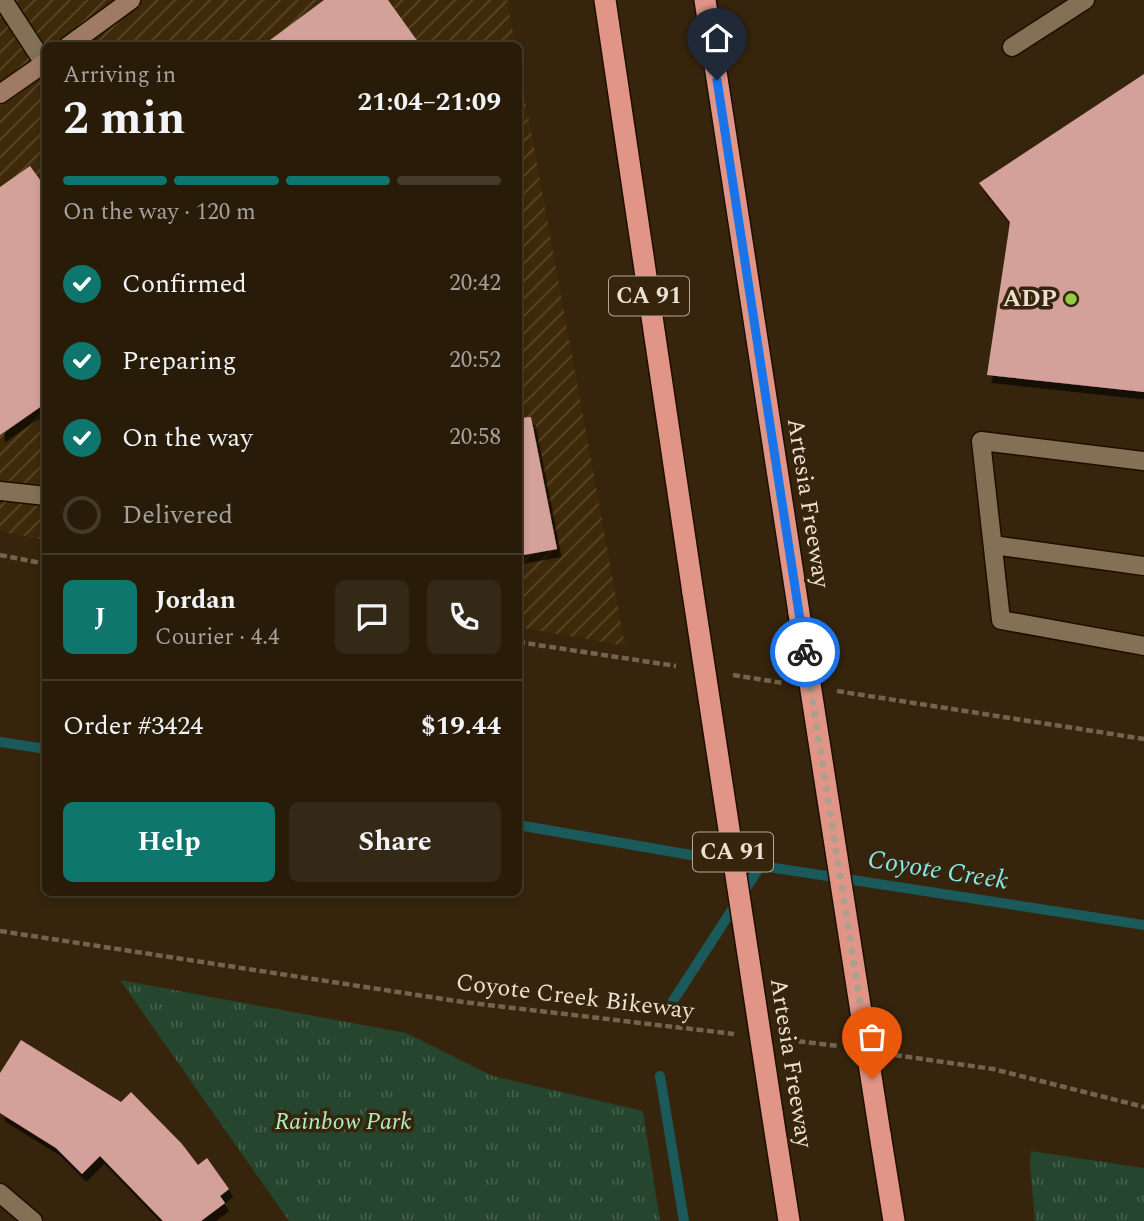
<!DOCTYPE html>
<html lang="en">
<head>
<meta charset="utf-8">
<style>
	:root { --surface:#281c09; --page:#342917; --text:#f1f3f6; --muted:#a5a19c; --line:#443a2a; --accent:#0f766e }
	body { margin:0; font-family:Spectral,serif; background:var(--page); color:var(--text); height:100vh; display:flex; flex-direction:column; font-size:26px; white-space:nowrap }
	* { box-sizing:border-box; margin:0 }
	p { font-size:23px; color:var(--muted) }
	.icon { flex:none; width:38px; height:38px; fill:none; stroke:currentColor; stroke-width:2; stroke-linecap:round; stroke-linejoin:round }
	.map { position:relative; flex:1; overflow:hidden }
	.sheet { position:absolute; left:42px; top:42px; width:480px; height:854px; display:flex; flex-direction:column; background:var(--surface); border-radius:10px; box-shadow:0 4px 10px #0003,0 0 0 2px var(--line) }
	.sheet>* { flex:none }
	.pin { position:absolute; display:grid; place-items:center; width:60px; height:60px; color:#fff; margin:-72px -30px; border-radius:50% 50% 50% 0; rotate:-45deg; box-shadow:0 0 7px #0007 }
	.pin .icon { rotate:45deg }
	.courier { position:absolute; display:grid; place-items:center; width:70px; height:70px; margin:-35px; border:5px solid #1a73e8; border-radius:50%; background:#fff; color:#222; box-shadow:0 2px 9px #0007 }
	.summary em { font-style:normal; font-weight:700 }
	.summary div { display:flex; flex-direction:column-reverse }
	.summary { display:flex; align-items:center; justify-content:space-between; height:119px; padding:0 21px }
	h1 { font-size:46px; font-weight:700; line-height:52px }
	.bar { display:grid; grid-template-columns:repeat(4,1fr); gap:10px 7px; align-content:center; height:84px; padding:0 21px }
	.bar i { height:9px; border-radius:5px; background:var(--line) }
	.bar .selected { background:var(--accent) }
	.bar p { grid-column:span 4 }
	.line { display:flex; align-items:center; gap:18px; padding:0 21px; border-top:2px solid var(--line) }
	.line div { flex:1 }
	.round { display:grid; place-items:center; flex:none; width:74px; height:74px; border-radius:10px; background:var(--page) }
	ol { padding:0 21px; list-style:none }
	li { display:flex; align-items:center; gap:21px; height:77px }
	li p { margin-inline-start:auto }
	li .icon { padding:7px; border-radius:50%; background:var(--accent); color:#fff; stroke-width:4 }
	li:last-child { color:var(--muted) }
	li i { width:38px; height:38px; border:4px solid var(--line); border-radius:50% }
	.cta { display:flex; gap:14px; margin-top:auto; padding:14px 21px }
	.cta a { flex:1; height:80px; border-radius:10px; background:var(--accent); color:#fff; font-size:28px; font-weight:700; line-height:80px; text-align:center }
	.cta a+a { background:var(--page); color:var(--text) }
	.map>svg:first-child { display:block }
	.industrial { fill:url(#industrial-furrows) }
	.grass { fill:url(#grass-tufts) }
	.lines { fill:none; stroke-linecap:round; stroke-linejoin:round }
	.stream { stroke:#1a5a5b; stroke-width:10 }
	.building { fill:#d4a09a; filter:url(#shadow) }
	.service-casing { stroke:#1d0e00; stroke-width:21 }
	.minor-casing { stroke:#1d0e00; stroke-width:21 }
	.secondary-casing { stroke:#1d0e00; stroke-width:21 }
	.motorway-casing { stroke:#1d0e00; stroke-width:24 }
	.path { stroke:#73644f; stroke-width:4.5; stroke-dasharray:7 3.5; stroke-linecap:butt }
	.service { stroke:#837055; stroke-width:18 }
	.minor { stroke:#837055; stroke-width:18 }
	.secondary { stroke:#9f7b64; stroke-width:18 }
	.motorway { stroke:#e09587; stroke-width:21 }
	.motorway-bridge-casing { stroke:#1d0e00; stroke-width:24; stroke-linecap:butt }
	.motorway-bridge { stroke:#e09587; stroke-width:21 }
	.done { stroke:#ac9f8d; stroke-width:7; stroke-dasharray:0 12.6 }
	.route { stroke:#1a73e8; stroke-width:9 }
	.poi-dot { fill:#90cd40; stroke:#36250c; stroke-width:2.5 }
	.labels { text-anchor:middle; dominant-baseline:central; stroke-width:7; stroke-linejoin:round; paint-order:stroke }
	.shield { fill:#36250c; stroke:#b5a897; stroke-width:2 }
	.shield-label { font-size:23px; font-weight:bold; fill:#ebe0d2 }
	.poi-label { font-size:24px; font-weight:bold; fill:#ebe0d2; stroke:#36250c; text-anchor:end }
	.street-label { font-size:24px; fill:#ebe0d2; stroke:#36250c }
	.park-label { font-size:24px; font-style:italic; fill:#aeeebe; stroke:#36250c }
	.water-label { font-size:26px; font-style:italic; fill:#84e7e8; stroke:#36250c }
</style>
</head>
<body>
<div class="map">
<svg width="1144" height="1221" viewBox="0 0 1144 1221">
	<defs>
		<pattern id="industrial-furrows" width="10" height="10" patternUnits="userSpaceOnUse" patternTransform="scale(1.75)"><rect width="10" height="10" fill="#3e2908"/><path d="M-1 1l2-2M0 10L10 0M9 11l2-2" fill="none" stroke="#5a482b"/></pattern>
		<pattern id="grass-tufts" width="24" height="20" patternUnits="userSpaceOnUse" patternTransform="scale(1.75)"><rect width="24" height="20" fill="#25452e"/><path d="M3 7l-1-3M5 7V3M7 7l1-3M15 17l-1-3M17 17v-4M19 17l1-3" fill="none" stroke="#45604b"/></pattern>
		<filter id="shadow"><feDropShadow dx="4.5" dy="8" stdDeviation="0" flood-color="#0009"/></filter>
	</defs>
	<rect width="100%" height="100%" fill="#36250c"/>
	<!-- industrial -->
	<g class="industrial">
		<path d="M 0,0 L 507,0 L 515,45 L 46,46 L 45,540 L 0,531 Z"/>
		<path d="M 518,60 L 625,646 L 518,627 Z"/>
	</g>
	<!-- grass -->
	<g class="grass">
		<path d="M 120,980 L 406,1033 L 493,1076 L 643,1111 L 660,1221 L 289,1221 Z"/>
		<path d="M 1031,1151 L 1144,1168 L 1144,1221 L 1035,1221 L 1030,1165 Z"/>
	</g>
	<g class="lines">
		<!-- stream -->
		<g class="stream">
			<path d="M 0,742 L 46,749"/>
			<path d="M 518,825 L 691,855 L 1144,925"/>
			<path d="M 673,1001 L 761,865"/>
			<path d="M 660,1076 L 684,1221"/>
		</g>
	</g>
	<!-- building -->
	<g class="building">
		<path d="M 324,0 L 388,0 L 421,46 L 262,46 Z"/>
		<path d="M 1144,74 L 1144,392 L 987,375 L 1010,222 L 979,183 Z"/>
		<path d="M 30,166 L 46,188 L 46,403 L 0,435 L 0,187 Z"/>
		<path d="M 531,417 L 557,549 L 518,556 L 518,418 Z"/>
		<path d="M 21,1040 L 121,1102 L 131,1092 L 182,1144 L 198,1165 L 207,1158 L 229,1189 L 220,1196 L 225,1203 L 201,1221 L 163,1221 L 100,1156 L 82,1174 L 56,1148 L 0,1113 L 0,1073 Z"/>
	</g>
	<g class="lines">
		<!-- service casing -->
		<g class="service-casing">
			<g id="service">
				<path d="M 1012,47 L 1085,0"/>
				<path d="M 1144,461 L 981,441 L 1001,620 L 1144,646"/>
				<path d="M 0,491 L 46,496"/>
				<path d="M 993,545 L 1144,566"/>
			</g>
		</g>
		<!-- minor casing -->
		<g class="minor-casing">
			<g id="minor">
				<path d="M 3,0 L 46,66"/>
				<path d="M 0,1193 L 33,1221"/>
			</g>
		</g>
		<!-- secondary casing -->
		<g class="secondary-casing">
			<g id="secondary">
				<path d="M 68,46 L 131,0"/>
				<path d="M 0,94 L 46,62"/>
			</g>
		</g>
		<!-- motorway casing -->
		<g class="motorway-casing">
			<g id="motorway">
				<path d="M 605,0 L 693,593"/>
				<path d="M 705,0 L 799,613"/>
				<path d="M 772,1112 L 789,1221"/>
				<path d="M 880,1134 L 894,1221"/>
			</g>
		</g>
		<!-- path -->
		<g class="path">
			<path d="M 0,555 L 46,564"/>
			<path d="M 518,642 L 676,666"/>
			<path d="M 733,675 L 783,683"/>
			<path d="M 837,691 L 1144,739"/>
			<path d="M 0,931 L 463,1002 L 734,1034"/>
			<path d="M 788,1040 L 838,1046"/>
			<path d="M 895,1055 L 993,1069 L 1144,1107"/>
		</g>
		<!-- service -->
		<use href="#service" class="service"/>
		<!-- minor -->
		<use href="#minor" class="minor"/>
		<!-- secondary -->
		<use href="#secondary" class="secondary"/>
		<!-- motorway -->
		<use href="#motorway" class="motorway"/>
		<!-- motorway-bridge casing -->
		<g class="motorway-bridge-casing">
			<g id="motorway-bridge">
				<path d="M 693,593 L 772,1112"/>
				<path d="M 799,613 L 880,1134"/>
			</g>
		</g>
		<!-- motorway-bridge -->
		<use href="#motorway-bridge" class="motorway-bridge"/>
	</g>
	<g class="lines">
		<!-- done -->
		<path class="done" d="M 805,652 L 872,1079"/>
		<!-- route -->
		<path class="route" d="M 717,80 L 805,652"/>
	</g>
	<!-- markers -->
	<circle class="poi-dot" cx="1071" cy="299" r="7"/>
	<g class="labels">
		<!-- shield labels -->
		<g class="shield">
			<rect x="609" y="276.5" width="80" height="39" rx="5"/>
			<rect x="693" y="832.5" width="80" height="39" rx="5"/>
		</g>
		<g class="shield-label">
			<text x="649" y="296">CA 91</text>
			<text x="733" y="852">CA 91</text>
		</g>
		<!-- poi labels -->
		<g class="poi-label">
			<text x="1057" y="299">ADP</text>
		</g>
		<!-- street labels -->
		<g class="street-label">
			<text transform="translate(808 503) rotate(81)">Artesia Freeway</text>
			<text transform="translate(575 997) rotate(7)">Coyote Creek Bikeway</text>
			<text transform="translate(791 1063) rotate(81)">Artesia Freeway</text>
		</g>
		<!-- park labels -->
		<g class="park-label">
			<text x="343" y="1122">Rainbow Park</text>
		</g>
		<!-- water labels -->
		<g class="water-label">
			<text transform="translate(938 870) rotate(9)">Coyote Creek</text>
		</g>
	</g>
</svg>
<div class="pin" style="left:872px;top:1079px;background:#ea580c"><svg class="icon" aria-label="bag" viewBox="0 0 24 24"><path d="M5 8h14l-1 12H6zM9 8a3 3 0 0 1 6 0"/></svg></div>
<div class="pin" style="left:717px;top:80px;background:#1f2937"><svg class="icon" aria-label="home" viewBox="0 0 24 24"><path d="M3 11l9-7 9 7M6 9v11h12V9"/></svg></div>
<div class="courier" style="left:805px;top:652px"><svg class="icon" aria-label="bike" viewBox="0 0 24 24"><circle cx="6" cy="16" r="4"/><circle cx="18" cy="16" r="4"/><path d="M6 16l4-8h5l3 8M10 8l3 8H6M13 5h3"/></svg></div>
<section class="sheet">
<div class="summary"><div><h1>2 min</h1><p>Arriving in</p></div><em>21:04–21:09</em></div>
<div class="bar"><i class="selected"></i><i class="selected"></i><i class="selected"></i><i></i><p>On the way · 120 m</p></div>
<ol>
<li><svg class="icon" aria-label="check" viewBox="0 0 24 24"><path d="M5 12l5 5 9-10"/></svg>Confirmed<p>20:42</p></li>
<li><svg class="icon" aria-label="check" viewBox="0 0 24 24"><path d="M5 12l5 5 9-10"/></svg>Preparing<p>20:52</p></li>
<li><svg class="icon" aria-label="check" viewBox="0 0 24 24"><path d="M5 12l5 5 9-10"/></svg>On the way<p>20:58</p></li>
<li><i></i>Delivered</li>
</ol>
<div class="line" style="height:126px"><b class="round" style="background:var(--accent);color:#fff">J</b><div><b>Jordan</b><p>Courier · 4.4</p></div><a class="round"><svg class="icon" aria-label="chat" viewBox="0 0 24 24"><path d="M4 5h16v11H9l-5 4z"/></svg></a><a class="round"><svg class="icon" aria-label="phone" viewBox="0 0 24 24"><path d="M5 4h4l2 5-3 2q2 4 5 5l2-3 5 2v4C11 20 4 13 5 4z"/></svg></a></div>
<div class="line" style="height:91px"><div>Order #3424</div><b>$19.44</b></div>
<div class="cta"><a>Help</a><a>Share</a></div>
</section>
</div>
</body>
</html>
